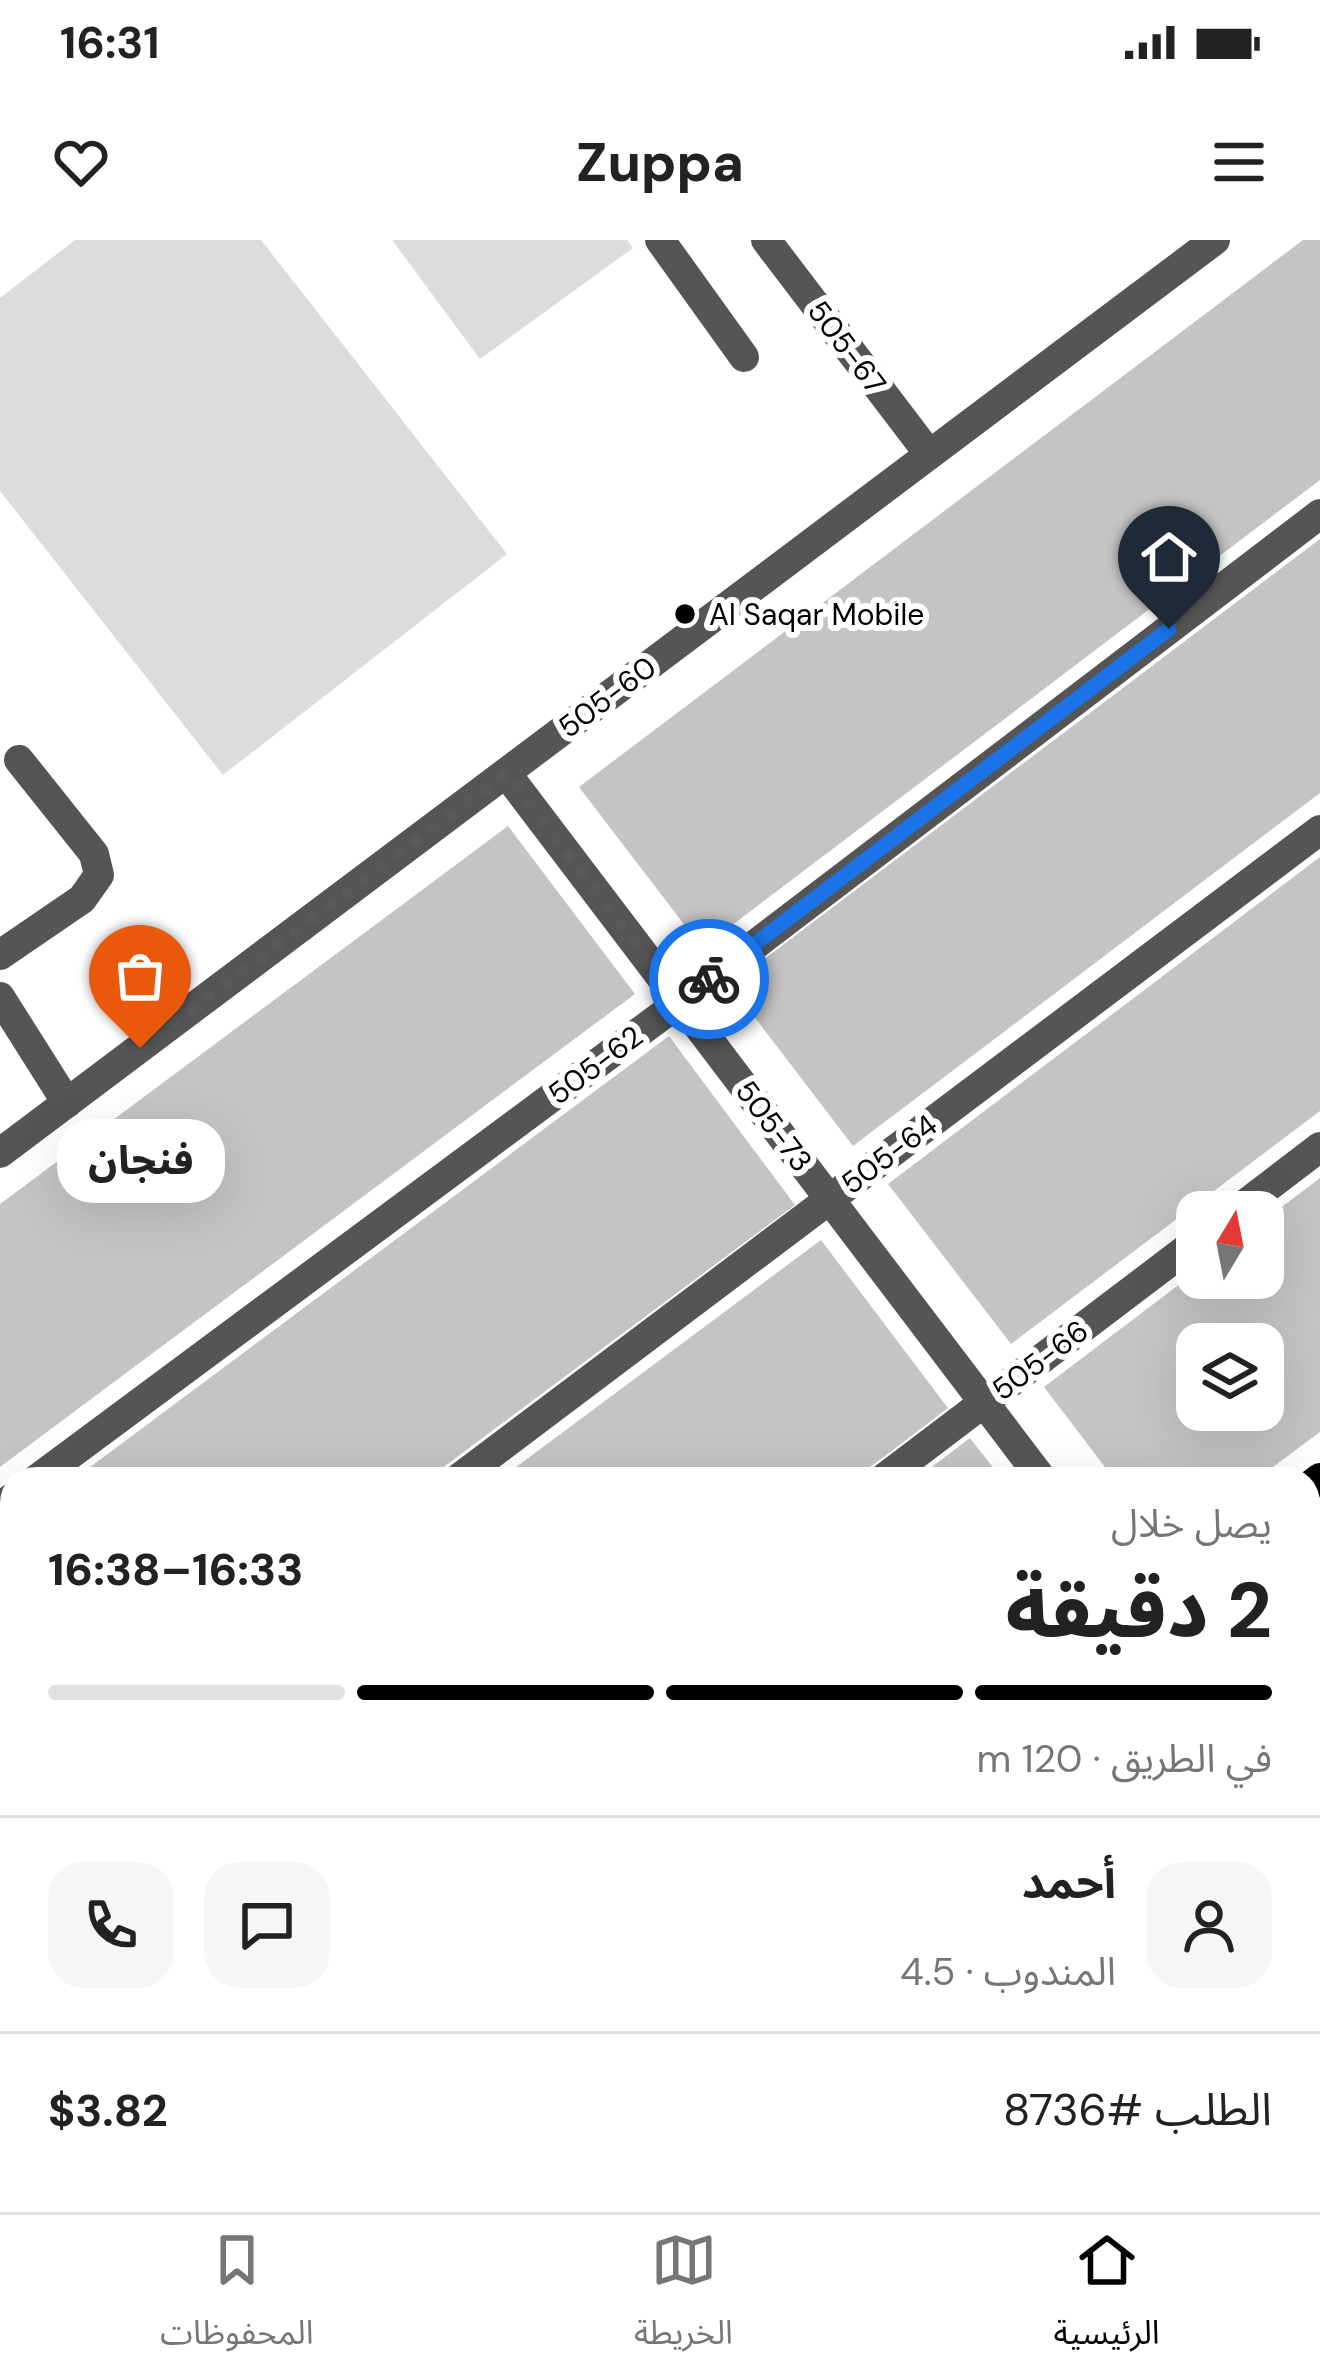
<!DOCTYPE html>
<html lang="ar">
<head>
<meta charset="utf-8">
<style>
	:root { --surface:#fff; --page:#f6f6f6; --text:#222; --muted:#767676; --line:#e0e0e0; --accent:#000 }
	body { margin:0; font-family:"DM Sans","Noto Sans Arabic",sans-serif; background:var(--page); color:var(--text); direction:rtl; height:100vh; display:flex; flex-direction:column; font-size:45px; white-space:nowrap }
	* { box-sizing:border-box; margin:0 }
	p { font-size:39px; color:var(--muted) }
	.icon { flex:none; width:66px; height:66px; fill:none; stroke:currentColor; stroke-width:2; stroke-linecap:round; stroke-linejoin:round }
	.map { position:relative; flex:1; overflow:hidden; direction:ltr }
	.panel { position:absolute; left:0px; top:1227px; width:1320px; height:747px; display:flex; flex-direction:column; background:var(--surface); border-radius:36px 36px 0 0; box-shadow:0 12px 48px #0002; direction:rtl }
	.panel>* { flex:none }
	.needle { width:78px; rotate:10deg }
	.buttons { position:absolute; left:1176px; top:951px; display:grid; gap:24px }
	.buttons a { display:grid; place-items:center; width:108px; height:108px; border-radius:24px; background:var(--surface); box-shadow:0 12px 48px #0002; font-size:60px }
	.pin { position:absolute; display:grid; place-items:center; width:102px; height:102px; color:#fff; margin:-123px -51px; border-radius:50% 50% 50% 0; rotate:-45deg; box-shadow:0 0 12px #0007 }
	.pin .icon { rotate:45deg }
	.courier { position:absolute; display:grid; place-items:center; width:120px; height:120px; margin:-60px; border:9px solid #1a73e8; border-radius:50%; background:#fff; color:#222; box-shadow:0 3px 15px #0007 }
	.bubble { position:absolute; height:84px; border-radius:36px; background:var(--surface); box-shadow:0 12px 48px #0002; font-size:39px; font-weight:800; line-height:84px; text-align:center; direction:rtl }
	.overview em { font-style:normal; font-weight:800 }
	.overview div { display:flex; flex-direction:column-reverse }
	.overview { display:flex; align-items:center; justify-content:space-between; height:204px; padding:0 48px }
	h1 { font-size:78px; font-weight:800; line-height:90px }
	.bar { display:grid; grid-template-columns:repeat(4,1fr); gap:18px 12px; align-content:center; height:144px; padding:0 48px }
	.bar i { height:15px; border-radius:9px; background:var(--line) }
	.bar .current { background:var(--accent) }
	.bar p { grid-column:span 4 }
	.line { display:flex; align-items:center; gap:30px; padding:0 48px; border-top:3px solid var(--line) }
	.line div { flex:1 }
	.round { display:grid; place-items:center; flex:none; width:126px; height:126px; border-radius:36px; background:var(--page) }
	.status { display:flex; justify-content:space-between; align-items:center; height:84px; padding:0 60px; background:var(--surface); direction:ltr }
	.status svg { height:33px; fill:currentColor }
	header { display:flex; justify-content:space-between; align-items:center; height:156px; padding:0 48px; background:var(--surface); font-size:54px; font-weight:800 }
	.tab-bar { display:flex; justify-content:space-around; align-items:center; height:168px; border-top:3px solid var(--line); background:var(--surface); font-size:33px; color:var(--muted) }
	.tab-bar a { display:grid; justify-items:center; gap:6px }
	.tab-bar .current { color:var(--accent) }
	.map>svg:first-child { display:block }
	.green { fill:#dcdcdc }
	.building { fill:#c4c4c4; fill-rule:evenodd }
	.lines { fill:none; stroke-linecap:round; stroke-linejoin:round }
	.minor { stroke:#555; stroke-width:30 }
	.major { stroke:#000; stroke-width:30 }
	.done { stroke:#595959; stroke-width:12; stroke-dasharray:0 21.6 }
	.route { stroke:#1a73e8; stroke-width:15 }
	.poi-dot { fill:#000; stroke:#fff; stroke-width:4.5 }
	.labels { text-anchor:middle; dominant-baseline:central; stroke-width:12; stroke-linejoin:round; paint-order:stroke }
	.street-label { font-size:30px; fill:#000; stroke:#fff }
	.poi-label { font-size:30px; fill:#000; stroke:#fff; text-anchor:start }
</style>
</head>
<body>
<div class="status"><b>16:31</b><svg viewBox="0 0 49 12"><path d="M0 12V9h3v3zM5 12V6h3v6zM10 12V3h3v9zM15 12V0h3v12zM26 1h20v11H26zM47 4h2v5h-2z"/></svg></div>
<header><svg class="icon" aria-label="menu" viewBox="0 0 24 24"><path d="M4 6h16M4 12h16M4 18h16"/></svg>Zuppa<svg class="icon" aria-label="heart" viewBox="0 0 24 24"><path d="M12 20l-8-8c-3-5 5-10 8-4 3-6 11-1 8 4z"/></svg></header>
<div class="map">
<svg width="1320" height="1972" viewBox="0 0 1320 1972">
	<rect width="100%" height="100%" fill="#fff"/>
	<!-- green -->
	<g class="green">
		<path d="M 75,0 L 261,0 L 507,314 L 223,535 L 0,251 L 0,58 Z"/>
		<path d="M 392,0 L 627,0 L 633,8 L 480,119 Z"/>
	</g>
	<!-- building -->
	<g class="building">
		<path d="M 1303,0 L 1320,0 L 1320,240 L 702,708 L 579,547 Z"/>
		<path d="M 1320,299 L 1320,553 L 853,906 L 730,745 Z"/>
		<path d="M 508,586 L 635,754 L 0,1227 L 0,964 Z"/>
		<path d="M 1320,617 L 1320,871 L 1011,1104 L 888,944 Z"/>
		<path d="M 669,796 L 795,965 L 437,1232 L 427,1239 L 74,1239 Z"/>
		<path d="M 1320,938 L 1320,1192 L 1257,1239 L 1114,1239 L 1044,1147 L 1197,1031 L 1197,1038 L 1263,1038 L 1263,981 ZM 1197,1104 L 1263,1104 L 1263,1170 L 1197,1170 Z"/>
		<path d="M 821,1000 L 948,1168 L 889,1213 L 853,1239 L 500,1239 Z"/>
		<path d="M 970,1198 L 1002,1239 L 916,1239 Z"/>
		<path d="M 12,1285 L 12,1409 L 0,1393 L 0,1294 Z"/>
		<path d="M 1320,1389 L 1320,1792 L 1308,1776 L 1308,1397 Z"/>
		<path d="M 0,1536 L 12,1552 L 12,1871 L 0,1855 Z"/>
		<path d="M 1308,1876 L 1320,1892 L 1320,1972 L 1023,1972 L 1015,1962 L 1308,1962 Z"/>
		<path d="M 80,1962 L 308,1962 L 294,1972 L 87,1972 Z"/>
		<path d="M 576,1962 L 935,1962 L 943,1972 L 563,1972 Z"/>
	</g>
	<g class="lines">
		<!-- minor -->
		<g class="minor">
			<path d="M 660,0 L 744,117"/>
			<path d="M 766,0 L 929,214"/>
			<path d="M 506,533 L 1042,1239"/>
			<path d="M 0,715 L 82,659 L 99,635 L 94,614 L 19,520"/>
			<path d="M 0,757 L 67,863"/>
			<path d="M 0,913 L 1215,0"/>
			<path d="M 1235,972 L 1320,907"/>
			<path d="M 37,1239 L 680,762 L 1320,274"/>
			<path d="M 458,1239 L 1320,590"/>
			<path d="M 883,1239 L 1197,1001"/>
			<path d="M 0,1267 L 12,1258"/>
			<path d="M 0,1465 L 12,1481"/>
			<path d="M 1308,1832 L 1320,1848"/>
			<path d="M 0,1909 L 12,1925"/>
			<path d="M 40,1962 L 48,1972"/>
			<path d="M 974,1962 L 982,1972"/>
		</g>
		<!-- major -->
		<g class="major">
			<path d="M 1308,1247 L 1320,1238"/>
			<path d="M 1308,1354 L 1320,1345"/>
			<path d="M 351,1972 L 364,1962"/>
			<path d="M 492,1972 L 505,1962"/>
		</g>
	</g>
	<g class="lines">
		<!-- done -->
		<path class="done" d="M 140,808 L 506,533 L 680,762 L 709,739"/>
		<!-- route -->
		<path class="route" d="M 709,739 L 1169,389"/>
	</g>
	<!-- markers -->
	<circle class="poi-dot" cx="685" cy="374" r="12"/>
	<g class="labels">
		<!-- street labels -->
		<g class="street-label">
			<text transform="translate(847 107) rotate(53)">505-67</text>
			<text transform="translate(607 457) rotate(-37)">505-60</text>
			<text transform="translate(595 825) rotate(-37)">505-62</text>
			<text transform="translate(774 886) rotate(53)">505-73</text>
			<text transform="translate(889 914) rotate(-37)">505-64</text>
			<text transform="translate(1040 1120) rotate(-37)">505-66</text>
		</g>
		<!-- poi labels -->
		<g class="poi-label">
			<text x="709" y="374">Al Saqar Mobile</text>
		</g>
	</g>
</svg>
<div class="buttons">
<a><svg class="needle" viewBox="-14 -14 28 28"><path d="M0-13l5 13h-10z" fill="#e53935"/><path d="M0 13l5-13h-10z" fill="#767676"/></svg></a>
<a><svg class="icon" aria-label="layers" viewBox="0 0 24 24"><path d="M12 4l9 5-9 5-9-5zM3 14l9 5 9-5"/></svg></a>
</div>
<div class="pin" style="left:140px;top:808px;background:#ea580c"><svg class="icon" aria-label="bag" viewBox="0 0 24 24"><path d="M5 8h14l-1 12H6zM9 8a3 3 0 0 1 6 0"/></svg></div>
<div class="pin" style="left:1169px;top:389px;background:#1f2937"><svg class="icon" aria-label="home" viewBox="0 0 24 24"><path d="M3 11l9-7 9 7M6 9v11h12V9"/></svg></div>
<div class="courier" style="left:709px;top:739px"><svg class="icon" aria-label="bike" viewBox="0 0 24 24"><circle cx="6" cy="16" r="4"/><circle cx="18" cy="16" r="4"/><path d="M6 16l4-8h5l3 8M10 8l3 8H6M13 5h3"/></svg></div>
<div class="bubble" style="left:57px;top:879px;width:168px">فنجان</div>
<section class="panel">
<div class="overview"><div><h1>2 دقيقة</h1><p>يصل خلال</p></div><em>16:33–16:38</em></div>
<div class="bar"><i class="current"></i><i class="current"></i><i class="current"></i><i></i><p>في الطريق · 120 m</p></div>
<div class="line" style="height:216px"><a class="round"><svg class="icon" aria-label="person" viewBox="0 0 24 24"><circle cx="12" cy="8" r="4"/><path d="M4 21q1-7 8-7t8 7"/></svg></a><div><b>أحمد</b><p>المندوب · 4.5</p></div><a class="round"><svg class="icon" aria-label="chat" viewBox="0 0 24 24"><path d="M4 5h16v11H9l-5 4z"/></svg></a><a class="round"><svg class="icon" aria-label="phone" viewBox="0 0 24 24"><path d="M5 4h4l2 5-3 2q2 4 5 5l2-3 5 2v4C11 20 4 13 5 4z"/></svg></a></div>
<div class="line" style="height:156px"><div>الطلب #8736</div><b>$3.82</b></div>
</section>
</div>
<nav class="tab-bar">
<a class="current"><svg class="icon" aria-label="home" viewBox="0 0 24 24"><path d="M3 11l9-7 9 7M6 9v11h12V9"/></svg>الرئيسية</a>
<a><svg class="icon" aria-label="map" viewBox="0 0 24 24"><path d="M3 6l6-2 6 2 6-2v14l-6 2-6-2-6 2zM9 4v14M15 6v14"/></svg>الخريطة</a>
<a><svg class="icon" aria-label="saved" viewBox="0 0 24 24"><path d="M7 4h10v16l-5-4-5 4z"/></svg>المحفوظات</a>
</nav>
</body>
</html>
